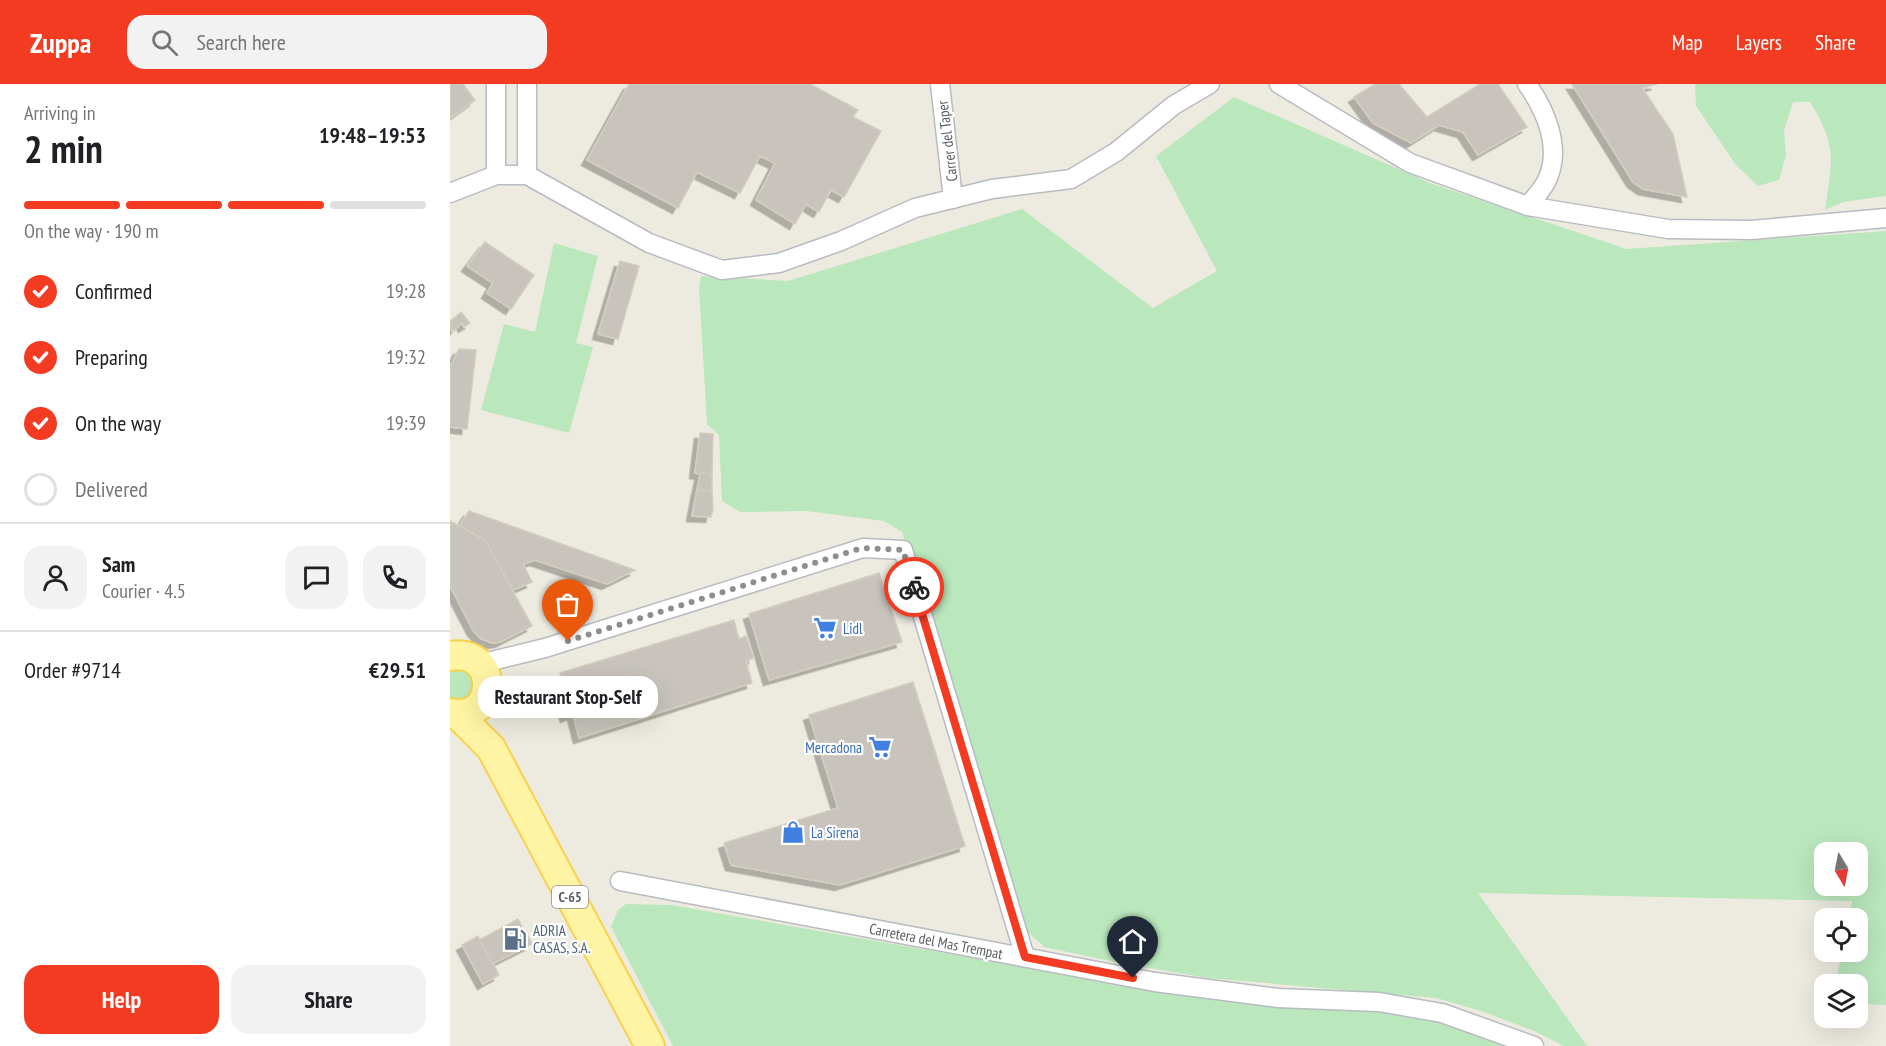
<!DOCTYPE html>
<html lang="en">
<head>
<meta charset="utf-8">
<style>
	:root { --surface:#fff; --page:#f2f2f2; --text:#202124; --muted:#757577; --line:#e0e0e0; --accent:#f23b21 }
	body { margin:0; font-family:"PT Sans Narrow",sans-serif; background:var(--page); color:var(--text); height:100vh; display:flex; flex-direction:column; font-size:22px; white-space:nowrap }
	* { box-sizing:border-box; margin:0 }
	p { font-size:20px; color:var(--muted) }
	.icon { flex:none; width:33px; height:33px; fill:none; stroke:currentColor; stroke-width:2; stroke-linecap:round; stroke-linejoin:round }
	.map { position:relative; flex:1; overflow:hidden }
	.panel { display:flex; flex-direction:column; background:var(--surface); width:450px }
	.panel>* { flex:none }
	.needle { width:39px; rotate:170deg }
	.tools { position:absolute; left:1364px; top:758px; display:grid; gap:12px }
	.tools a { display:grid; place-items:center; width:54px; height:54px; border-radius:12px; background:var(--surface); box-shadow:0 6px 24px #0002; font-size:30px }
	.pin { position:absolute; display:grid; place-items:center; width:51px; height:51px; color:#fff; margin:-62px -26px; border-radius:50% 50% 50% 0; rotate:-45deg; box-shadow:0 0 6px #0007 }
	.pin .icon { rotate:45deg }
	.courier { position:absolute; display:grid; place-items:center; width:60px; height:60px; margin:-30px; border:4px solid #f23b21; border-radius:50%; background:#fff; color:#222; box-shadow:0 2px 8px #0007 }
	.bubble { position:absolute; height:42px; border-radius:18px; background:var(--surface); box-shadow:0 6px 24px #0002; font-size:20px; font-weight:800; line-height:42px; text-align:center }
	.overview em { font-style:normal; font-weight:800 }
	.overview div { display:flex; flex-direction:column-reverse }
	.overview { display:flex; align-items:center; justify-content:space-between; height:102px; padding:0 24px }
	h1 { font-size:39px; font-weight:800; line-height:45px }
	.bar { display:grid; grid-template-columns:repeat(4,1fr); gap:9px 6px; align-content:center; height:72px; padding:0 24px }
	.bar i { height:8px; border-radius:4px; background:var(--line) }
	.bar .current { background:var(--accent) }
	.bar p { grid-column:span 4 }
	.line { display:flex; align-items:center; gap:15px; padding:0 24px; border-top:2px solid var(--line) }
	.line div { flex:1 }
	.round { display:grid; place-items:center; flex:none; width:63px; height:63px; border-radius:18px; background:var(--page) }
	ol { padding:0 24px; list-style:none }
	li { display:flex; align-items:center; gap:18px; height:66px }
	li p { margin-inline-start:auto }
	li .icon { padding:6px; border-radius:50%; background:var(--accent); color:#fff; stroke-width:4 }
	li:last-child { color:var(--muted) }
	li i { width:33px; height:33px; border:3px solid var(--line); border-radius:50% }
	.action { display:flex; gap:12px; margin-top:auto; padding:12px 24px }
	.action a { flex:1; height:69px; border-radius:18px; background:var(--accent); color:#fff; font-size:24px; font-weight:800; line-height:69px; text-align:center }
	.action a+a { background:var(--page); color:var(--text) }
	header { display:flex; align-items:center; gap:36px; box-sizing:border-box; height:84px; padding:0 30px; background:var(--accent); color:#fff }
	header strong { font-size:28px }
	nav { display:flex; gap:33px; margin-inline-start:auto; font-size:21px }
	.search { width:420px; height:54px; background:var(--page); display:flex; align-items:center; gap:15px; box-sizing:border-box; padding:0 21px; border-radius:18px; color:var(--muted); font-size:22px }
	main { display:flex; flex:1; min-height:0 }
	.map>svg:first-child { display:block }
	.green { fill:#bbe7bd; fill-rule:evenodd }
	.building { fill:#c8c4bd; stroke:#d2cdbe; stroke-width:1.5; filter:url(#shadow) }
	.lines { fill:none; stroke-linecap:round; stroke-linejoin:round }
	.minor-casing { stroke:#b8bbc0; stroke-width:21 }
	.primary-casing { stroke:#f9d14e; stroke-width:32 }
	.minor { stroke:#fff; stroke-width:18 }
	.primary { stroke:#fff4a3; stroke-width:28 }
	.done { stroke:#8d8f8e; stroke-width:6; stroke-dasharray:0 10.8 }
	.route { stroke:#f23b21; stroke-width:8 }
	.labels { text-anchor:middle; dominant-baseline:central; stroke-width:4.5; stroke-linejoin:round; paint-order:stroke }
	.shield { fill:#fff; stroke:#8b8e91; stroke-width:1.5 }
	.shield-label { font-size:14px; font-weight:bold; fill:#595d62 }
	.street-label { font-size:15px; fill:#595d62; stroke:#fff }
	.shop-label { font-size:15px; fill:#366cbe; stroke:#fff; text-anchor:start }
	.service-label { font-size:15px; fill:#4e5e75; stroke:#fff; text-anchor:start }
</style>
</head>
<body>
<header>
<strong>Zuppa</strong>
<div class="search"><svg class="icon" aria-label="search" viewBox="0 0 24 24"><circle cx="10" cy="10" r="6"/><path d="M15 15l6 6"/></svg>Search here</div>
<nav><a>Map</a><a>Layers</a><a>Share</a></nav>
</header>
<main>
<section class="panel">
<div class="overview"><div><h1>2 min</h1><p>Arriving in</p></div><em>19:48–19:53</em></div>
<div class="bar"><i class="current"></i><i class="current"></i><i class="current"></i><i></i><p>On the way · 190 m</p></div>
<ol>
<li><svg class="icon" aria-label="check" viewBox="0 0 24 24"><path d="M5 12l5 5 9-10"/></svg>Confirmed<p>19:28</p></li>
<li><svg class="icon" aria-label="check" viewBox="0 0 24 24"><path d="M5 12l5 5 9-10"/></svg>Preparing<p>19:32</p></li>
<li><svg class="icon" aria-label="check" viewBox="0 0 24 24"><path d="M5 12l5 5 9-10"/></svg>On the way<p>19:39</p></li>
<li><i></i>Delivered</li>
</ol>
<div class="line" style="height:108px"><a class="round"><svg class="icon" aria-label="person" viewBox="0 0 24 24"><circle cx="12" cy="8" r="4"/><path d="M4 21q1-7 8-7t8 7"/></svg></a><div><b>Sam</b><p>Courier · 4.5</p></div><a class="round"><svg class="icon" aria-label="chat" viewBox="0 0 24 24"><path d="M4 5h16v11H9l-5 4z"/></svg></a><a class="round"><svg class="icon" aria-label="phone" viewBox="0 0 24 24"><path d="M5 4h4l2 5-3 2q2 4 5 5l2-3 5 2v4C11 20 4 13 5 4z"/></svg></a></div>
<div class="line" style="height:78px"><div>Order #9714</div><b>€29.51</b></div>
<div class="action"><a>Help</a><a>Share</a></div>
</section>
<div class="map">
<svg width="1436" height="962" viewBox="0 0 1436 962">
	<defs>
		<filter id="shadow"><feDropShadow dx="-5.5" dy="5.5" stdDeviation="0" flood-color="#0004"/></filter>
	</defs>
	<rect width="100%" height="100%" fill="#edebe0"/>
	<!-- green -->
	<g class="green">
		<path d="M 1245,0 L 1436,0 L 1436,112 L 1393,118 L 1375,126 C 1382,76 1388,63 1360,18 L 1343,18 L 1334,47 L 1336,71 L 1329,96 L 1308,102 L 1286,81 L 1246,22 Z"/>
		<path d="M 784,13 L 980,99 L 1177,165 L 1436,147 L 1436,921 L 1407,920 L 1407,900 L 1385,900 L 1392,867 L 1407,867 L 1407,834 L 1399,834 L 1402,817 L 1028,809 L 1137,962 L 1114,962 L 1084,947 L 1031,927 L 986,914 L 758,894 L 670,879 L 594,863 L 577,847 L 452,448 L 434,437 L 357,427 L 290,428 L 272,417 L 269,351 L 257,340 L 249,203 L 251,192 L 338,197 L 572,125 L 703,224 L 767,187 L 706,72 ZM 1374,768 L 1407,768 L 1407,801 L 1374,801 Z"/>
		<path d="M 104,159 L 148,172 L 126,259 L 143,263 L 119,349 L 31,326 L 54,240 L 85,248 Z"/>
		<path d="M 0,585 L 18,586 L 25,597 L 21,613 L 0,617 Z"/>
		<path d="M 176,820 L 222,821 L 681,902 L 1002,934 L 1074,962 L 223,962 L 161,843 L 168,826 Z"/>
	</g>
	<!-- building -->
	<g class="building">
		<path d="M 0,0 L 13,0 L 25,16 L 0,34 Z"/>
		<path d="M 179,0 L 360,0 L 408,26 L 403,33 L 431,47 L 394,113 L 381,106 L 369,128 L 356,120 L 345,140 L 306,116 L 325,79 L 310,72 L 290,109 L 247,88 L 228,124 L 137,76 Z"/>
		<path d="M 925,0 L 949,0 L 977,33 L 1030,0 L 1048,0 L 1077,43 L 1028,71 L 1013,48 L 989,41 L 961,59 L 923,39 L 904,13 Z"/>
		<path d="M 1122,0 L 1207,0 L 1192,4 L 1223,50 L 1237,113 L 1193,105 L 1183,98 Z"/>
		<path d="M 35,158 L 84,191 L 61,225 L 37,209 L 43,199 L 17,182 Z"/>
		<path d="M 170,177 L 189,182 L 168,255 L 148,250 Z"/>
		<path d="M 11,228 L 20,239 L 14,243 L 12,239 L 2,248 L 0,238 Z"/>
		<path d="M 9,265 L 26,266 L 17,345 L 0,343 L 0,283 Z"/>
		<path d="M 250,349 L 263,350 L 262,391 L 245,389 Z"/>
		<path d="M 251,388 L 262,391 L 262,408 L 247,406 Z"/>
		<path d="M 247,406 L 262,408 L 263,425 L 261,433 L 242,432 Z"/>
		<path d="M 19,427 L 185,486 L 157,500 L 85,476 L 73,480 L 82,498 L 63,506 L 35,456 L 9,442 Z"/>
		<path d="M 0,437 L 35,456 L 82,542 L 50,558 L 42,559 L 30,554 L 23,546 L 0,502 Z"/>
		<path d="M 429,489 L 452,558 L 319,596 L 299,530 Z"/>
		<path d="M 284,536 L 289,555 L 296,552 L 304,574 L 296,577 L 302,599 L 129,654 L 123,630 L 116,633 L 107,605 L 114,603 L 110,589 Z"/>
		<path d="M 463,598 L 515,762 L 390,801 L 281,781 L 274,759 L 388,724 L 359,631 Z"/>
		<path d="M 68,835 L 82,860 L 42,880 L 29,856 Z"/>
		<path d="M 28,852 L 49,891 L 33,900 L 12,861 Z"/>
	</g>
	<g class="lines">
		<!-- minor casing -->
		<g class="minor-casing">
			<g id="minor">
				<path d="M 77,0 L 77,91"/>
				<path d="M 490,0 L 503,115"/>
				<path d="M 829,0 L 960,79 L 1078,122 L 1218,145 L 1301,146 L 1436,134"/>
				<path d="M 1077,0 C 1096,27 1112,64 1097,96 C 1093,105 1084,114 1078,122"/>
				<path d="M 46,91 L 46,0"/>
				<path d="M 0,109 L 46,91 L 77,91 L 199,159 L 272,186 L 329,179 L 391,157 L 465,124 L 542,105 L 621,95 L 666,68 L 724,21 L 760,0"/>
				<path d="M 29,580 L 95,564 L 413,464 L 453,466 L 575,873"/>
				<path d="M 170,797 L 705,898 L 828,914 L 929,918 L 992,929 L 1084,962"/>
			</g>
		</g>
		<!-- primary casing -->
		<g class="primary-casing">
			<g id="primary">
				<path d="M 0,572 C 50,563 49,639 0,629"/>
				<path d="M 8,631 L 41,664 L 200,962"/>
			</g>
		</g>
		<!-- minor -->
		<use href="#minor" class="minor"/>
		<!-- primary -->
		<use href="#primary" class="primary"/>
	</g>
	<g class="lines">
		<!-- done -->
		<path class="done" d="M 118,557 L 412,464 L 453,466 L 464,503"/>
		<!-- route -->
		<path class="route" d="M 464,503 L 575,873 L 683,894"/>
	</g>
	<!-- icons -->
	<defs>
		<g id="supermarket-bare" transform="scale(1.8)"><path d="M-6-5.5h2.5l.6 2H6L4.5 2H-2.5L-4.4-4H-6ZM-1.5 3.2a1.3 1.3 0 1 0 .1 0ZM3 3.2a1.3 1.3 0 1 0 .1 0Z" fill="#3f7fe0" stroke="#fff" stroke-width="2.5" paint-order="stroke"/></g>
		<g id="shop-bare" transform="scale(1.8)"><path d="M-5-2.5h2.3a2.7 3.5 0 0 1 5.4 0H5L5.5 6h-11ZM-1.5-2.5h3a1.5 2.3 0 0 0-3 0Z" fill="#3f7fe0" stroke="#fff" stroke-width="2.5" paint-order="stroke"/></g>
		<g id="fuel-bare" transform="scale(1.8)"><path d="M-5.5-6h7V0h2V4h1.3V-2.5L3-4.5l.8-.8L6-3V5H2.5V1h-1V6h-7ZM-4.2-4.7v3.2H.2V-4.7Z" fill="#5c6f8a" stroke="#fff" stroke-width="2.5" paint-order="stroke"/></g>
	</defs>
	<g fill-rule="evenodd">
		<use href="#supermarket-bare" x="375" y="544"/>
		<use href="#supermarket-bare" x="430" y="663"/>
		<use href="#shop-bare" x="343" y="748"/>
		<use href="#fuel-bare" x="65" y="855"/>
	</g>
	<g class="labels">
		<!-- shield labels -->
		<rect class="shield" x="102" y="802" width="36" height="22" rx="4.5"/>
		<g class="shield-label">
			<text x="120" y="813">C-65</text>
		</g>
		<!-- street labels -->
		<g class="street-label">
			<text transform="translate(497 57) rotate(-97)">Carrer del Taper</text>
			<text transform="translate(486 857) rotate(11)">Carretera del Mas Trempat</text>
		</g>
		<!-- shop labels -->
		<g class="shop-label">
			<text x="393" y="544">Lidl</text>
			<text x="412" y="663" text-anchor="end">Mercadona</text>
			<text x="361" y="748">La Sirena</text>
		</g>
		<!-- service labels -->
		<g class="service-label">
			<text x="83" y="846">ADRIA<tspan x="83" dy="17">CASAS, S.A.</tspan></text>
		</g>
	</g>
</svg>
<div class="tools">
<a><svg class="needle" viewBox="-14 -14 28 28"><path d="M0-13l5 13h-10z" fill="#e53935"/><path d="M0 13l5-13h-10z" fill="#757577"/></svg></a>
<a><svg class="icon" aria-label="locate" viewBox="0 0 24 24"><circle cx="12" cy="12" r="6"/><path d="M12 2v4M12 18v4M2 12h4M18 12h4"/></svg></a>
<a><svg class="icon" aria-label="layers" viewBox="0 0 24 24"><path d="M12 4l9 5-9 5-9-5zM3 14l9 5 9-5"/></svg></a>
</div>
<div class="pin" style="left:118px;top:557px;background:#ea580c"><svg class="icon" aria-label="bag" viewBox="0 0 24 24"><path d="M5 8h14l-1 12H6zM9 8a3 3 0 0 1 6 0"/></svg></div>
<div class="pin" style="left:683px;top:894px;background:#1f2937"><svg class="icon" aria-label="home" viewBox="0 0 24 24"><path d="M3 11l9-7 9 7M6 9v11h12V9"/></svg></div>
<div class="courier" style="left:464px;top:503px"><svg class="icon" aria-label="bike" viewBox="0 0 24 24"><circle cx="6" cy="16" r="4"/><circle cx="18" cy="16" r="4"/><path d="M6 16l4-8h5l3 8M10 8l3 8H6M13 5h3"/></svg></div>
<div class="bubble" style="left:28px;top:592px;width:180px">Restaurant Stop-Self</div>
</div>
</main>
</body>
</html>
